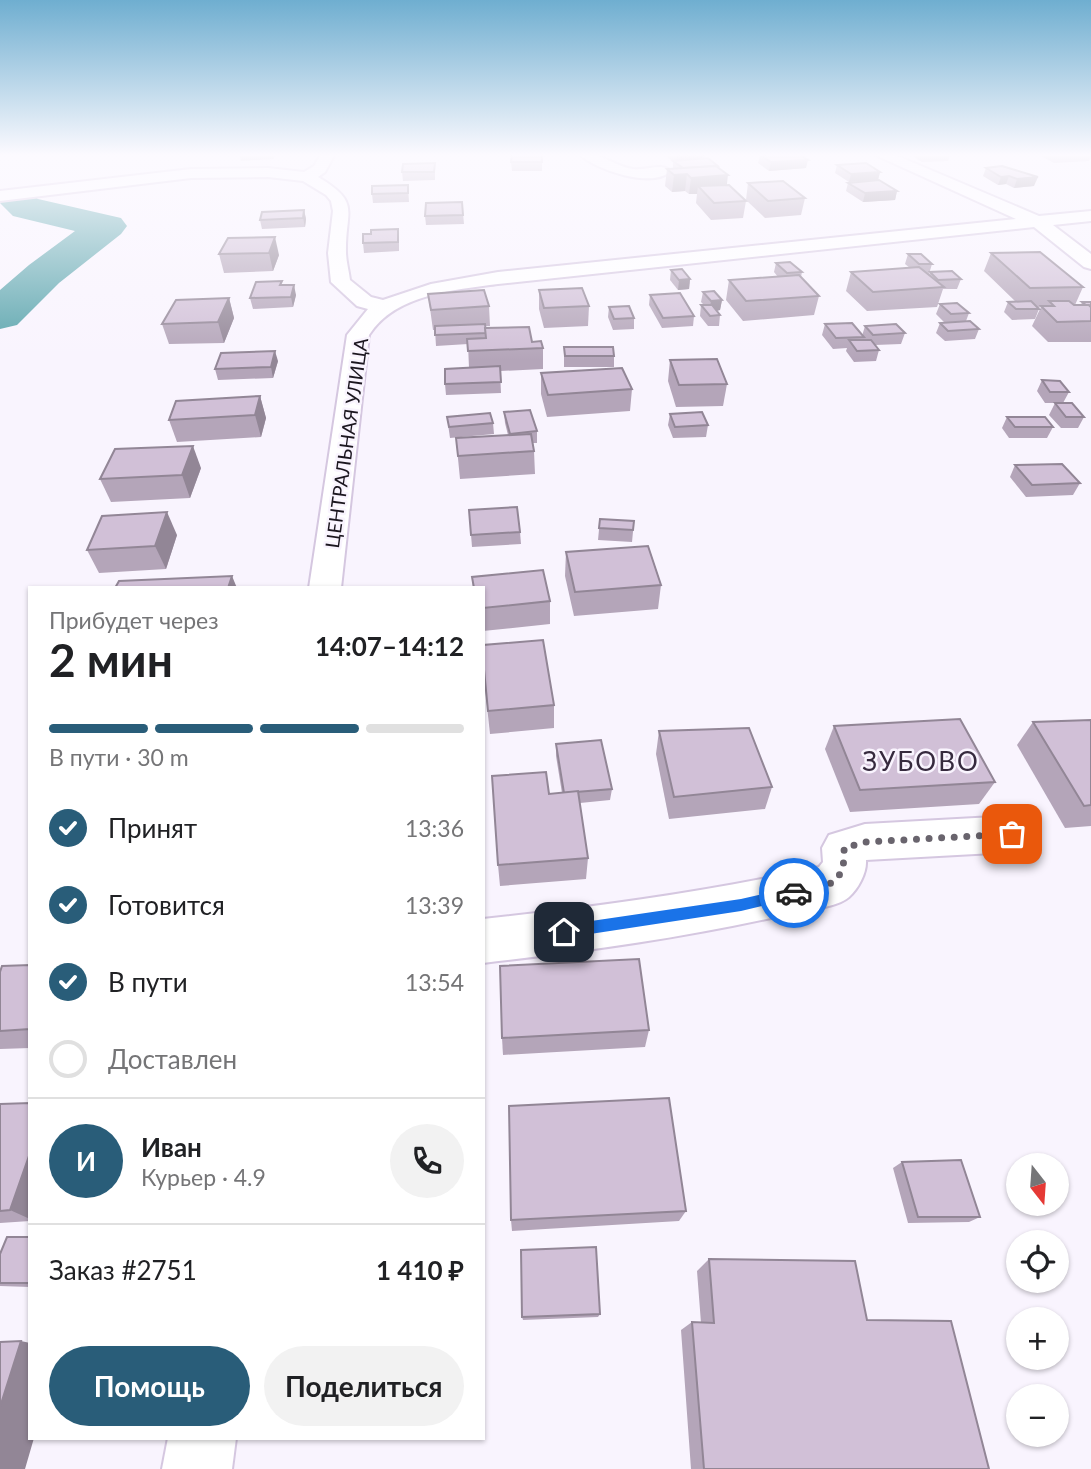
<!DOCTYPE html>
<html lang="ru">
<head>
<meta charset="utf-8">
<style>
	:root { --surface:#fff; --page:#f2f2f2; --text:#202124; --muted:#757577; --line:#e0e0e0; --accent:#295d79 }
	body { margin:0; font-family:Lato,sans-serif; background:var(--page); color:var(--text); height:100vh; display:flex; flex-direction:column; font-size:26px; white-space:nowrap }
	* { box-sizing:border-box; margin:0 }
	p { font-size:23px; color:var(--muted) }
	.icon { flex:none; width:38px; height:38px; fill:none; stroke:currentColor; stroke-width:2; stroke-linecap:round; stroke-linejoin:round }
	.map { position:relative; flex:1; overflow:hidden }
	.sheet { position:absolute; left:28px; top:586px; width:457px; height:854px; display:flex; flex-direction:column; background:var(--surface); border-radius:0px; box-shadow:0 2px 5px #0004 }
	.sheet>* { flex:none }
	.needle { width:46px; rotate:163deg }
	.tools { position:absolute; left:1006px; top:1153px; display:grid; gap:14px }
	.tools a { display:grid; place-items:center; width:63px; height:63px; border-radius:50%; background:var(--surface); box-shadow:0 2px 5px #0004; font-size:35px }
	.pin { position:absolute; display:grid; place-items:center; width:60px; height:60px; color:#fff; margin:-30px; border-radius:14px; box-shadow:0 4px 10px #0006 }
	.courier { position:absolute; display:grid; place-items:center; width:70px; height:70px; margin:-35px; border:5px solid #1a73e8; border-radius:50%; background:#fff; color:#222; box-shadow:0 2px 9px #0007 }
	.overview em { font-style:normal; font-weight:700 }
	.overview div { display:flex; flex-direction:column-reverse }
	.overview { display:flex; align-items:center; justify-content:space-between; height:119px; padding:0 21px }
	h1 { font-size:46px; font-weight:700; line-height:52px }
	.bar { display:grid; grid-template-columns:repeat(4,1fr); gap:10px 7px; align-content:center; height:84px; padding:0 21px }
	.bar i { height:9px; border-radius:5px; background:var(--line) }
	.bar .on { background:var(--accent) }
	.bar p { grid-column:span 4 }
	.line { display:flex; align-items:center; gap:18px; padding:0 21px; border-top:2px solid var(--line) }
	.line div { flex:1 }
	.round { display:grid; place-items:center; flex:none; width:74px; height:74px; border-radius:37px; background:var(--page) }
	ol { padding:0 21px; list-style:none }
	li { display:flex; align-items:center; gap:21px; height:77px }
	li p { margin-inline-start:auto }
	li .icon { padding:7px; border-radius:50%; background:var(--accent); color:#fff; stroke-width:4 }
	li:last-child { color:var(--muted) }
	li i { width:38px; height:38px; border:4px solid var(--line); border-radius:50% }
	.action { display:flex; gap:14px; margin-top:auto; padding:14px 21px }
	.action a { flex:1; height:80px; border-radius:42px; background:var(--accent); color:#fff; font-size:28px; font-weight:700; line-height:80px; text-align:center }
	.action a+a { background:var(--page); color:var(--text) }
	.map>svg:first-child { display:block }
	.lines { fill:none; stroke-linecap:round; stroke-linejoin:round }
	.river { fill:#59a4ac; fill-rule:evenodd }
	.minor-casing { stroke:#d5c7e0; stroke-width:4 }
	.minor { fill:#fff; fill-rule:evenodd }
	.wall { fill:#b4a5b9 }
	.shaded-wall { fill:#928696 }
	.building { fill:#d1c0d7; stroke:#928696; stroke-width:2 }
	.route { fill:#1a73e8 }
	.done { stroke:#69646d; stroke-width:7; stroke-dasharray:0 12.6 }
	.labels { text-anchor:middle; dominant-baseline:central; stroke-width:5; stroke-linejoin:round; paint-order:stroke }
	.far-street-label { font-size:19px; fill:#1b161f; stroke:#f9f4fe }
	.quarter-label { font-size:26px; letter-spacing:2px; fill:#362a3e; stroke:#f9f4fe }
</style>
</head>
<body>
<div class="map">
<svg width="1091" height="1469" viewBox="0 0 1091 1469">
	<rect width="100%" height="100%" fill="#f9f4fe"/>
	<g class="lines">
		<!-- river -->
		<path class="river" d="M 16,189 L 29,192 L 38,199 L 121,218 L 127,226 L 121,234 L 59,283 L 17,325 L 0,329 L 0,290 L 29,265 L 75,231 L 13,216 L 0,203 L 3,192 Z"/>
		<!-- minor casing -->
		<g class="minor-casing">
			<g id="minor">
				<path d="M 321,154 L 335,154 L 325,172 L 318,177 C 362,203 345,210 346,252 C 346,261 349,271 350,280 L 371,297 L 383,300 L 431,284 L 498,272 L 1016,219 L 873,154 L 893,154 L 1039,216 L 1091,211 L 1091,221 L 1053,225 L 1091,254 L 1091,269 L 1084,267 L 1034,227 L 498,284 C 454,290 395,294 369,335 L 341,588 L 309,588 L 347,335 L 368,309 L 357,306 L 331,282 L 328,253 L 333,211 L 331,201 L 326,195 L 303,181 L 268,177 L 191,178 L 0,201 L 0,191 L 191,169 L 268,168 L 304,172 L 314,166 Z"/>
				<path d="M 579,154 C 607,154 611,165 633,169 C 646,171 661,162 671,171 C 652,189 596,170 579,154 Z"/>
				<path d="M 1012,816 L 1027,821 L 1033,834 L 1027,847 L 1012,852 L 866,860 C 867,873 858,889 849,897 C 836,908 809,909 793,913 C 691,937 587,951 483,963 L 483,919 C 596,907 708,892 819,867 L 823,862 L 822,848 L 829,835 L 865,824 Z"/>
				<path d="M 168,1438 L 236,1438 L 232,1469 L 162,1469 Z"/>
			</g>
		</g>
		<!-- minor -->
		<use href="#minor" class="minor"/>
	</g>
	<!-- wall -->
	<g class="wall">
		<path d="M 239,154 L 274,154 L 274,159 L 241,161 Z"/>
		<path d="M 542,154 L 542,171 L 512,171 L 511,162 Z"/>
		<path d="M 664,154 L 705,154 L 705,158 L 719,167 L 727,185 L 746,201 L 743,218 L 711,220 L 696,203 L 697,194 L 689,194 L 685,191 L 672,192 L 665,186 L 667,169 L 673,169 L 673,162 Z"/>
		<path d="M 909,154 L 950,154 L 948,161 L 922,162 Z"/>
		<path d="M 1037,154 L 1091,154 L 1091,157 L 1089,161 L 1054,163 Z"/>
		<path d="M 760,155 L 806,168 L 769,171 L 758,163 Z"/>
		<path d="M 435,163 L 435,180 L 403,181 L 402,172 Z"/>
		<path d="M 837,165 L 880,172 L 878,180 L 849,182 L 835,173 Z"/>
		<path d="M 986,168 L 1034,186 L 1014,188 L 1006,184 L 998,185 L 983,176 Z"/>
		<path d="M 748,183 L 805,198 L 801,215 L 765,218 L 746,200 Z"/>
		<path d="M 848,183 L 897,191 L 895,200 L 863,202 L 846,191 Z"/>
		<path d="M 408,185 L 409,202 L 373,203 L 372,194 Z"/>
		<path d="M 462,202 L 464,224 L 426,225 L 425,216 Z"/>
		<path d="M 304,210 L 306,219 L 305,227 L 262,229 L 260,220 Z"/>
		<path d="M 371,234 L 399,239 L 399,251 L 364,253 L 363,243 Z"/>
		<path d="M 228,238 L 279,255 L 273,271 L 224,273 L 219,254 Z"/>
		<path d="M 991,253 L 1083,287 L 1075,305 L 1081,305 L 1082,302 L 1091,302 L 1091,342 L 1048,342 L 1032,326 L 1041,307 L 1038,308 L 1039,309 L 1035,319 L 1012,320 L 1004,312 L 1008,302 L 1016,302 L 984,271 Z"/>
		<path d="M 908,254 L 932,264 L 929,274 L 927,274 L 929,275 L 930,272 L 961,279 L 957,289 L 943,289 L 937,307 L 867,311 L 846,291 L 851,272 L 910,268 L 905,264 Z"/>
		<path d="M 776,263 L 802,272 L 801,277 L 819,296 L 814,315 L 743,321 L 726,300 L 729,280 L 778,277 L 774,272 Z"/>
		<path d="M 671,270 L 690,279 L 689,289 L 678,290 L 670,280 Z"/>
		<path d="M 283,285 L 296,295 L 293,307 L 253,309 L 250,298 Z"/>
		<path d="M 539,290 L 589,306 L 588,326 L 544,328 L 539,309 Z"/>
		<path d="M 703,292 L 722,300 L 720,310 L 717,311 L 720,315 L 719,326 L 708,326 L 700,316 L 701,305 L 704,305 L 701,302 Z"/>
		<path d="M 428,294 L 489,306 L 490,326 L 486,326 L 486,328 L 532,342 L 543,348 L 543,369 L 500,371 L 501,393 L 446,395 L 445,384 L 469,368 L 468,344 L 436,346 L 435,330 L 433,330 Z"/>
		<path d="M 650,295 L 694,316 L 693,326 L 662,328 L 649,305 Z"/>
		<path d="M 229,298 L 234,318 L 224,343 L 169,344 L 162,324 Z"/>
		<path d="M 940,304 L 969,313 L 966,321 L 979,329 L 975,339 L 945,341 L 936,333 L 940,323 L 945,323 L 936,314 Z"/>
		<path d="M 609,307 L 634,318 L 634,329 L 613,330 L 608,317 Z"/>
		<path d="M 825,324 L 862,336 L 865,326 L 905,333 L 901,344 L 875,345 L 879,350 L 876,361 L 854,362 L 846,351 L 847,348 L 833,349 L 822,335 Z"/>
		<path d="M 564,347 L 614,356 L 614,367 L 564,367 Z"/>
		<path d="M 670,360 L 727,384 L 723,406 L 676,407 L 668,381 Z"/>
		<path d="M 278,361 L 273,378 L 218,380 L 215,369 Z"/>
		<path d="M 541,373 L 632,389 L 630,411 L 547,417 L 541,394 Z"/>
		<path d="M 1042,380 L 1069,392 L 1063,403 L 1084,417 L 1078,428 L 1061,428 L 1049,415 L 1055,403 L 1062,403 L 1045,403 L 1037,391 Z"/>
		<path d="M 260,396 L 266,418 L 261,437 L 177,442 L 169,420 Z"/>
		<path d="M 504,412 L 537,431 L 537,443 L 533,443 L 534,451 L 535,474 L 460,479 L 456,438 L 508,435 L 505,423 Z"/>
		<path d="M 670,414 L 708,425 L 706,437 L 673,438 L 668,425 Z"/>
		<path d="M 447,417 L 493,423 L 494,434 L 450,438 Z"/>
		<path d="M 1007,417 L 1053,427 L 1047,438 L 1009,438 L 1002,428 Z"/>
		<path d="M 1015,465 L 1080,483 L 1073,495 L 1026,497 L 1010,477 Z"/>
		<path d="M 201,468 L 190,498 L 111,502 L 100,479 Z"/>
		<path d="M 469,510 L 520,532 L 521,544 L 472,547 Z"/>
		<path d="M 600,519 L 634,521 L 632,542 L 598,540 Z"/>
		<path d="M 177,535 L 166,569 L 99,573 L 87,550 Z"/>
		<path d="M 566,552 L 661,585 L 658,609 L 574,616 L 565,576 Z"/>
		<path d="M 472,577 L 550,601 L 550,624 L 483,631 L 483,588 L 473,588 Z"/>
		<path d="M 483,668 L 554,705 L 554,728 L 490,734 Z"/>
		<path d="M 1091,720 L 1091,826 L 1065,828 L 1017,745 L 1033,722 Z"/>
		<path d="M 834,726 L 995,782 L 979,804 L 850,812 L 825,749 Z"/>
		<path d="M 659,731 L 772,787 L 765,809 L 669,819 L 656,754 Z"/>
		<path d="M 556,744 L 612,789 L 610,800 L 580,803 L 588,858 L 586,879 L 500,886 L 498,865 L 549,794 L 562,793 L 556,756 Z"/>
		<path d="M 30,965 L 30,1048 L 0,1049 L 0,972 Z"/>
		<path d="M 649,1030 L 645,1047 L 503,1055 L 502,1038 Z"/>
		<path d="M 30,1103 L 30,1221 L 0,1223 L 0,1104 Z"/>
		<path d="M 902,1162 L 980,1217 L 969,1222 L 908,1223 L 893,1168 Z"/>
		<path d="M 686,1211 L 679,1221 L 512,1231 L 511,1220 Z"/>
		<path d="M 30,1237 L 30,1287 L 0,1286 L 0,1254 Z"/>
		<path d="M 709,1259 L 867,1320 L 989,1469 L 691,1469 L 681,1330 L 692,1322 L 701,1323 L 697,1271 Z"/>
		<path d="M 600,1314 L 598,1317 L 523,1320 L 522,1317 Z"/>
	</g>
	<!-- shaded-wall -->
	<g class="shaded-wall">
		<path d="M 687,154 L 705,154 L 704,161 L 675,163 L 676,155 Z"/>
		<path d="M 808,160 L 806,168 L 769,171 L 771,162 Z"/>
		<path d="M 719,167 L 718,175 L 687,174 L 685,191 L 672,192 L 674,175 Z"/>
		<path d="M 880,172 L 878,180 L 849,182 L 851,174 Z"/>
		<path d="M 728,175 L 726,192 L 698,186 L 697,194 L 689,194 L 691,178 Z"/>
		<path d="M 1009,176 L 1006,184 L 998,185 L 1001,177 Z"/>
		<path d="M 1038,177 L 1034,186 L 1014,188 L 1017,179 Z"/>
		<path d="M 897,191 L 895,200 L 863,202 L 865,193 Z"/>
		<path d="M 304,210 L 306,219 L 305,227 L 303,218 Z"/>
		<path d="M 275,237 L 279,255 L 273,271 L 269,253 Z"/>
		<path d="M 690,279 L 689,289 L 678,290 L 679,280 Z"/>
		<path d="M 294,285 L 296,295 L 293,307 L 291,297 Z"/>
		<path d="M 229,298 L 234,318 L 224,343 L 218,322 Z"/>
		<path d="M 722,300 L 720,310 L 709,312 L 711,301 Z"/>
		<path d="M 275,351 L 278,361 L 273,378 L 271,367 Z"/>
		<path d="M 260,396 L 266,418 L 261,437 L 255,415 Z"/>
		<path d="M 193,446 L 201,468 L 190,498 L 182,475 Z"/>
		<path d="M 167,512 L 177,535 L 166,569 L 155,546 Z"/>
		<path d="M 232,576 L 237,588 L 228,588 Z"/>
		<path d="M 30,1153 L 30,1219 L 10,1210 Z"/>
		<path d="M 21,1341 L 30,1343 L 30,1438 L 34,1438 L 25,1469 L 0,1469 L 0,1407 Z"/>
	</g>
	<!-- building -->
	<g class="building">
		<path d="M 512,154 L 542,154 L 542,162 L 511,162 Z"/>
		<path d="M 799,154 L 808,160 L 771,162 L 760,155 Z"/>
		<path d="M 708,158 L 719,167 L 716,166 L 683,168 L 673,161 Z"/>
		<path d="M 435,163 L 434,172 L 402,172 L 403,164 Z"/>
		<path d="M 866,163 L 880,172 L 851,174 L 837,165 Z"/>
		<path d="M 716,166 L 728,175 L 691,178 L 687,174 L 674,175 L 667,169 Z"/>
		<path d="M 1002,166 L 1038,177 L 1017,179 L 1009,176 L 1001,177 L 986,168 Z"/>
		<path d="M 879,180 L 897,191 L 865,193 L 848,183 Z"/>
		<path d="M 783,181 L 805,198 L 768,201 L 748,183 Z"/>
		<path d="M 408,185 L 408,193 L 372,194 L 372,186 Z"/>
		<path d="M 729,185 L 746,201 L 714,203 L 698,186 Z"/>
		<path d="M 462,202 L 463,215 L 425,216 L 426,203 Z"/>
		<path d="M 304,210 L 303,218 L 260,220 L 262,212 Z"/>
		<path d="M 398,229 L 398,242 L 363,243 L 363,234 L 371,234 L 371,230 Z"/>
		<path d="M 275,237 L 269,253 L 219,254 L 228,238 Z"/>
		<path d="M 1040,252 L 1083,287 L 1030,288 L 991,253 Z"/>
		<path d="M 908,254 L 921,254 L 932,264 L 919,264 Z"/>
		<path d="M 790,262 L 802,272 L 787,273 L 776,263 Z"/>
		<path d="M 919,267 L 944,287 L 873,292 L 851,272 Z"/>
		<path d="M 682,269 L 690,279 L 679,280 L 671,270 Z"/>
		<path d="M 952,271 L 961,279 L 938,280 L 930,272 Z"/>
		<path d="M 799,275 L 819,296 L 746,301 L 729,280 Z"/>
		<path d="M 282,281 L 280,285 L 294,285 L 291,297 L 250,298 L 256,282 Z"/>
		<path d="M 582,288 L 589,306 L 544,308 L 539,290 Z"/>
		<path d="M 484,290 L 489,306 L 431,310 L 428,294 Z"/>
		<path d="M 714,291 L 722,300 L 711,301 L 703,292 Z"/>
		<path d="M 680,293 L 694,316 L 663,318 L 650,295 Z"/>
		<path d="M 229,298 L 218,322 L 162,324 L 176,300 Z"/>
		<path d="M 1031,301 L 1039,309 L 1016,309 L 1008,302 Z"/>
		<path d="M 1049,301 L 1069,301 L 1074,305 L 1089,305 L 1091,307 L 1091,321 L 1057,322 L 1041,306 L 1054,306 Z"/>
		<path d="M 1082,302 L 1091,302 L 1091,307 L 1089,305 L 1086,305 Z"/>
		<path d="M 957,303 L 969,313 L 951,314 L 940,304 Z"/>
		<path d="M 701,305 L 712,305 L 720,315 L 710,316 Z"/>
		<path d="M 629,306 L 634,318 L 614,319 L 609,307 Z"/>
		<path d="M 970,321 L 979,329 L 948,331 L 940,323 Z"/>
		<path d="M 852,323 L 864,337 L 836,338 L 825,324 Z"/>
		<path d="M 485,324 L 486,333 L 435,335 L 435,326 Z"/>
		<path d="M 896,324 L 905,333 L 873,335 L 865,326 Z"/>
		<path d="M 529,327 L 532,342 L 541,341 L 543,348 L 468,351 L 467,339 L 486,338 L 485,328 Z"/>
		<path d="M 849,340 L 871,340 L 879,350 L 857,351 Z"/>
		<path d="M 564,347 L 613,347 L 614,356 L 565,356 Z"/>
		<path d="M 275,351 L 271,367 L 215,369 L 221,353 Z"/>
		<path d="M 717,359 L 727,384 L 679,385 L 670,360 Z"/>
		<path d="M 500,366 L 501,382 L 445,384 L 445,369 Z"/>
		<path d="M 622,368 L 632,389 L 548,395 L 541,373 Z"/>
		<path d="M 1042,380 L 1060,381 L 1069,392 L 1050,392 Z"/>
		<path d="M 260,396 L 255,415 L 169,420 L 176,401 Z"/>
		<path d="M 1055,403 L 1072,403 L 1084,417 L 1066,417 Z"/>
		<path d="M 530,410 L 537,431 L 510,434 L 504,412 Z"/>
		<path d="M 702,412 L 708,425 L 675,427 L 670,414 Z"/>
		<path d="M 490,413 L 493,423 L 449,427 L 447,417 Z"/>
		<path d="M 1007,417 L 1045,417 L 1053,427 L 1015,427 Z"/>
		<path d="M 531,434 L 534,451 L 458,456 L 456,438 Z"/>
		<path d="M 193,446 L 182,475 L 100,479 L 115,449 Z"/>
		<path d="M 1062,464 L 1080,483 L 1032,485 L 1015,465 Z"/>
		<path d="M 517,507 L 520,532 L 471,535 L 469,510 Z"/>
		<path d="M 167,512 L 155,546 L 87,550 L 102,516 Z"/>
		<path d="M 600,519 L 634,521 L 633,530 L 599,528 Z"/>
		<path d="M 648,546 L 661,585 L 575,592 L 566,552 Z"/>
		<path d="M 543,570 L 550,601 L 483,608 L 483,588 L 474,588 L 472,577 Z"/>
		<path d="M 232,576 L 228,588 L 115,588 L 119,581 Z"/>
		<path d="M 543,640 L 554,705 L 488,711 L 483,659 L 483,645 Z"/>
		<path d="M 960,719 L 995,782 L 860,790 L 834,726 Z"/>
		<path d="M 1091,720 L 1091,805 L 1084,806 L 1033,722 Z"/>
		<path d="M 749,728 L 772,787 L 674,797 L 659,731 Z"/>
		<path d="M 601,740 L 612,789 L 564,793 L 556,744 Z"/>
		<path d="M 546,772 L 549,794 L 578,791 L 588,858 L 498,865 L 492,776 Z"/>
		<path d="M 639,959 L 649,1030 L 502,1038 L 500,966 Z"/>
		<path d="M 30,965 L 30,1029 L 0,1031 L 0,972 L 2,966 Z"/>
		<path d="M 669,1098 L 686,1211 L 511,1220 L 509,1106 Z"/>
		<path d="M 30,1103 L 30,1153 L 10,1210 L 0,1211 L 0,1104 Z"/>
		<path d="M 961,1160 L 980,1217 L 918,1217 L 902,1162 Z"/>
		<path d="M 7,1237 L 30,1237 L 30,1283 L 0,1283 L 0,1254 Z"/>
		<path d="M 596,1247 L 600,1314 L 522,1317 L 521,1250 Z"/>
		<path d="M 709,1259 L 855,1261 L 867,1320 L 951,1321 L 989,1469 L 704,1469 L 692,1322 L 714,1323 Z"/>
		<path d="M 21,1341 L 0,1407 L 0,1342 Z"/>
	</g>
	<!-- sky -->
	<linearGradient id="sky" x2="0" y2="1"><stop stop-color="#6faed0"/><stop offset="0.43" stop-color="#fcfaff"/><stop offset="1" stop-color="#fcfaff" stop-opacity="0"/></linearGradient>
	<rect width="1091" height="360" fill="url(#sky)"/>
	<!-- route -->
	<path class="route" d="M 794,887 L 799,889 L 799,897 L 741,911 L 564,938 L 557,932 L 564,925 L 741,899 Z"/>
	<g class="lines">
		<!-- done -->
		<path class="done" d="M 794,893 C 826,886 846,887 844,848 L 865,842 L 1012,834"/>
	</g>
	<g class="labels">
		<!-- far-street labels -->
		<g class="far-street-label">
			<text transform="translate(346 443) rotate(-82)">ЦЕНТРАЛЬНАЯ УЛИЦА</text>
		</g>
		<!-- quarter labels -->
		<g class="quarter-label">
			<text x="921" y="761">ЗУБОВО</text>
		</g>
	</g>
</svg>
<div class="tools">
<a><svg class="needle" viewBox="-14 -14 28 28"><path d="M0-13l5 13h-10z" fill="#e53935"/><path d="M0 13l5-13h-10z" fill="#757577"/></svg></a>
<a><svg class="icon" aria-label="locate" viewBox="0 0 24 24"><circle cx="12" cy="12" r="6"/><path d="M12 2v4M12 18v4M2 12h4M18 12h4"/></svg></a>
<a>+</a>
<a>−</a>
</div>
<div class="pin" style="left:1012px;top:834px;background:#ea580c"><svg class="icon" aria-label="bag" viewBox="0 0 24 24"><path d="M5 8h14l-1 12H6zM9 8a3 3 0 0 1 6 0"/></svg></div>
<div class="pin" style="left:564px;top:932px;background:#1f2937"><svg class="icon" aria-label="home" viewBox="0 0 24 24"><path d="M3 11l9-7 9 7M6 9v11h12V9"/></svg></div>
<div class="courier" style="left:794px;top:893px"><svg class="icon" aria-label="car" viewBox="0 0 24 24"><path d="M5 17H2v-5l4-1 3-4h7l3 4 3 1v5h-3M9 17h6M6 11h13"/><circle cx="7" cy="17" r="2"/><circle cx="17" cy="17" r="2"/></svg></div>
<section class="sheet">
<div class="overview"><div><h1>2 мин</h1><p>Прибудет через</p></div><em>14:07–14:12</em></div>
<div class="bar"><i class="on"></i><i class="on"></i><i class="on"></i><i></i><p>В пути · 30 m</p></div>
<ol>
<li><svg class="icon" aria-label="check" viewBox="0 0 24 24"><path d="M5 12l5 5 9-10"/></svg>Принят<p>13:36</p></li>
<li><svg class="icon" aria-label="check" viewBox="0 0 24 24"><path d="M5 12l5 5 9-10"/></svg>Готовится<p>13:39</p></li>
<li><svg class="icon" aria-label="check" viewBox="0 0 24 24"><path d="M5 12l5 5 9-10"/></svg>В пути<p>13:54</p></li>
<li><i></i>Доставлен</li>
</ol>
<div class="line" style="height:126px"><b class="round" style="background:var(--accent);color:#fff">И</b><div><b>Иван</b><p>Курьер · 4.9</p></div><a class="round"><svg class="icon" aria-label="phone" viewBox="0 0 24 24"><path d="M5 4h4l2 5-3 2q2 4 5 5l2-3 5 2v4C11 20 4 13 5 4z"/></svg></a></div>
<div class="line" style="height:91px"><div>Заказ #2751</div><b>1 410 ₽</b></div>
<div class="action"><a>Помощь</a><a>Поделиться</a></div>
</section>
</div>
</body>
</html>
